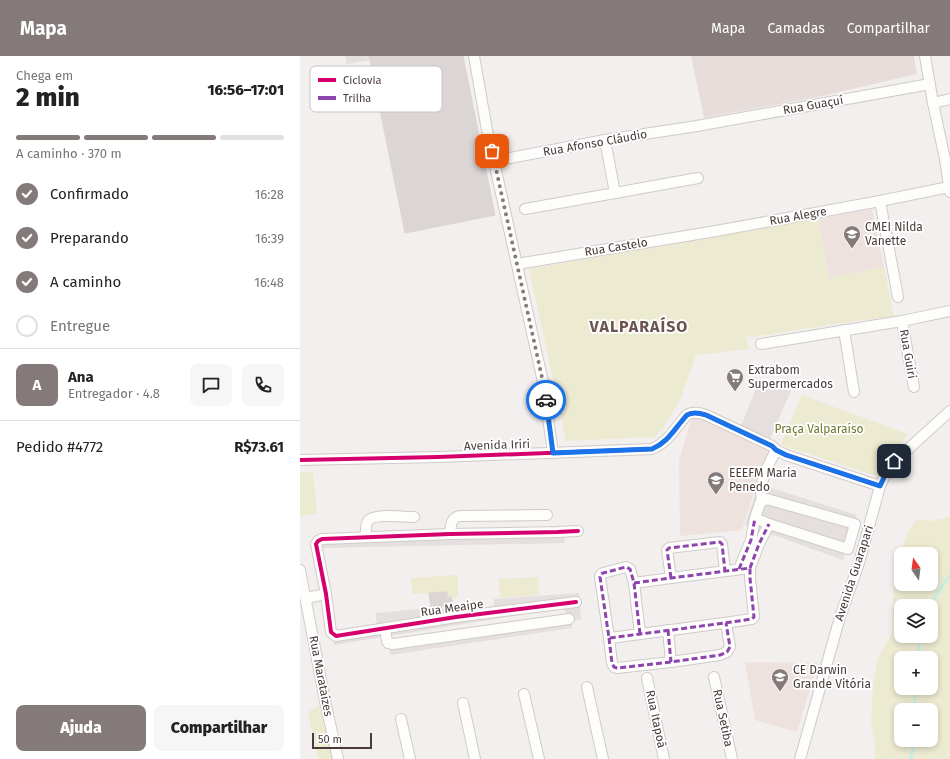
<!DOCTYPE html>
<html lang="pt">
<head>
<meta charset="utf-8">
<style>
	:root { --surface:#fff; --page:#f6f6f6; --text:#222; --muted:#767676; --line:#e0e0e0; --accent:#847a79 }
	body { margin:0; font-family:"Fira Sans",sans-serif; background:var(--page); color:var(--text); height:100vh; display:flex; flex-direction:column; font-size:15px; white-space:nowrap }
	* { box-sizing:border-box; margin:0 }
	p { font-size:13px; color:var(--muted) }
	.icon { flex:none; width:22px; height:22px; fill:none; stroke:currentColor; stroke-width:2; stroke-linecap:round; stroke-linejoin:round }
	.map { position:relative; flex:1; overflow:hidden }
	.side { display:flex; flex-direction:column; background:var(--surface); width:300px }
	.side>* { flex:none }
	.needle { width:26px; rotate:346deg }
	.tools { position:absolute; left:594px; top:491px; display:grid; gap:8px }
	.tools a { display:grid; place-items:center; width:44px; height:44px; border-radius:8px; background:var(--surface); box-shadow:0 2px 6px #0003; font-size:20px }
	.scale { position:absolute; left:12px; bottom:10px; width:60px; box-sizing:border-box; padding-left:4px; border:2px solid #493b3a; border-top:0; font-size:11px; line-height:14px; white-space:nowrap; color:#493b3a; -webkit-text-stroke:3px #fff; paint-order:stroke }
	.pin { position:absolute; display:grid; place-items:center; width:34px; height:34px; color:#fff; margin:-17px; border-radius:8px; box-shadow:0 2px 6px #0006 }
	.courier { position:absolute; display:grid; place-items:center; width:40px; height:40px; margin:-20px; border:3px solid #1a73e8; border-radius:50%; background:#fff; color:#222; box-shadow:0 1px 5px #0007 }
	.summary em { font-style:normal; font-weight:800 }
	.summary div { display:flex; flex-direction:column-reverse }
	.summary { display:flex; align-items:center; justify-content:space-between; height:68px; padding:0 16px }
	h1 { font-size:26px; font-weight:800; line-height:30px }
	.bar { display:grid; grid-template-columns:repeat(4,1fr); gap:6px 4px; align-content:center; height:48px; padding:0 16px }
	.bar i { height:5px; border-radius:3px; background:var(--line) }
	.bar .on { background:var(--accent) }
	.bar p { grid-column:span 4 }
	.line { display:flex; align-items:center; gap:10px; padding:0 16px; border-top:1px solid var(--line) }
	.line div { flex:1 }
	.round { display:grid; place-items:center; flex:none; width:42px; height:42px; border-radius:8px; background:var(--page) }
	ol { padding:0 16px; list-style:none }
	li { display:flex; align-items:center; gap:12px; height:44px }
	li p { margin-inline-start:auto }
	li .icon { padding:4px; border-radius:50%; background:var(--accent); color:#fff; stroke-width:4 }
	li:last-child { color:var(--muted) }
	li i { width:22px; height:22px; border:2px solid var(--line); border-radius:50% }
	.cta { display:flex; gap:8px; margin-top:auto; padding:8px 16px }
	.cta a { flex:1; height:46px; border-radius:8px; background:var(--accent); color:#fff; font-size:16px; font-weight:800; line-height:46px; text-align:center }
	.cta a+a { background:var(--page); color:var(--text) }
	header { display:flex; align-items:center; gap:24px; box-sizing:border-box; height:56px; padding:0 20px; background:var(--accent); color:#fff }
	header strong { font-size:19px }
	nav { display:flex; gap:22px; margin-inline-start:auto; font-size:14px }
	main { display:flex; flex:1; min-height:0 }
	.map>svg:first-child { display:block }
	.residential { fill:#e7dedc }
	.education { fill:#ede2de }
	.green { fill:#ecead0; fill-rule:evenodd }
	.parking { fill:#e5e0df }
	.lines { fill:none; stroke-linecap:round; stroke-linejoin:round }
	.stream { stroke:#c1eeea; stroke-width:2.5 }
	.building { fill:#dbd6d5; stroke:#dbd5d4 }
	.minor-casing { stroke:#cfcbca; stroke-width:12 }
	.minor { stroke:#fdfdfc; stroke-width:10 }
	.quiet { stroke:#8e44ad; stroke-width:3; stroke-dasharray:6 3; stroke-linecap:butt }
	.cycleway-casing { stroke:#fff; stroke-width:6 }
	.cycleway { stroke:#d6006c; stroke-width:4 }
	.done { stroke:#847a79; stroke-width:4; stroke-dasharray:0 7.2 }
	.route { stroke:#1a73e8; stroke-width:5 }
	.labels { text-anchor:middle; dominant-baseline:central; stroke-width:3.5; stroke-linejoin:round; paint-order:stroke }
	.street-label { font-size:12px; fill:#493b3a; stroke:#fff }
	.poi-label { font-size:12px; fill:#493b3a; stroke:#fff; text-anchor:start }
	.park-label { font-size:12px; fill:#717a2e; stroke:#fff }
	.district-label { font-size:16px; font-weight:bold; letter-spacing:1px; fill:#6c5451; stroke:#fff }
	.key { fill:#fff; stroke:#c8c4c4; stroke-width:1 }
	.key-label { font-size:11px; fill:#493b3a }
</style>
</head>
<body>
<header>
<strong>Mapa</strong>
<nav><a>Mapa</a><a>Camadas</a><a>Compartilhar</a></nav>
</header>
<main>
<section class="side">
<div class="summary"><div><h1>2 min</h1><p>Chega em</p></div><em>16:56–17:01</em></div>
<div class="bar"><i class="on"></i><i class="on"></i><i class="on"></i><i></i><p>A caminho · 370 m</p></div>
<ol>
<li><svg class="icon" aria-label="check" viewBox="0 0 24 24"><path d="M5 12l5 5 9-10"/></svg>Confirmado<p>16:28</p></li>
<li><svg class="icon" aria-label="check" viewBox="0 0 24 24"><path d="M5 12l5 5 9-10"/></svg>Preparando<p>16:39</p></li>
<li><svg class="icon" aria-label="check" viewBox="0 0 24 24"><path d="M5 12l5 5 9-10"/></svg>A caminho<p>16:48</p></li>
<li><i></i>Entregue</li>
</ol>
<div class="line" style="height:72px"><b class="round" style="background:var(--accent);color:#fff">A</b><div><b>Ana</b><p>Entregador · 4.8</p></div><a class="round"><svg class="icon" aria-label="chat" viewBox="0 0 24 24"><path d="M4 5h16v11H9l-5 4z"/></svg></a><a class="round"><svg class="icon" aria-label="phone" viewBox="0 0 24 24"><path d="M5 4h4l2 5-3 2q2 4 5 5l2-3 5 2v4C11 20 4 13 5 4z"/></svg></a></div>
<div class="line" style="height:52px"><div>Pedido #4772</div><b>R$73.61</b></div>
<div class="cta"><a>Ajuda</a><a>Compartilhar</a></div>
</section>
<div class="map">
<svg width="650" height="703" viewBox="0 0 650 703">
	<rect width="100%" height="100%" fill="#f3efee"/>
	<!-- residential -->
	<path class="residential" d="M 391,0 L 614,0 L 617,18 L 518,41 L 404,62 Z"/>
	<!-- education -->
	<g class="education">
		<path d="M 572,153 L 584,211 L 529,222 L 518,163 Z"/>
		<path d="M 392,361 L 400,361 L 468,394 L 442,474 L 380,480 L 379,404 Z"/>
		<path d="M 445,606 L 518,607 L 497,676 L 455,664 Z"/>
	</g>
	<!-- green -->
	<g class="green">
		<path d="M 518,163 L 529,222 L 584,211 L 594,260 L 542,267 L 453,281 L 446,280 L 449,293 L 396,299 L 381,342 L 364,371 L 354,381 L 266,385 L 249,304 L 229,213 L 375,187 L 404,181 Z"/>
		<path d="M 502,339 L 608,378 L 577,420 L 481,389 Z"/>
		<path d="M 13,416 L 17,458 L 0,460 L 0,417 Z"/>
		<path d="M 650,461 L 650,703 L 575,703 L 575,688 L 571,665 L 573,631 L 577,604 L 592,577 L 594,527 L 599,503 L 607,477 L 617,463 L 631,465 ZM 601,498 L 631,498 L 631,528 L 601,528 ZM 601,550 L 631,550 L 631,580 L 601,580 ZM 601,602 L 631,602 L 631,632 L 601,632 ZM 601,654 L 631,654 L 631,684 L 601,684 Z"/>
		<path d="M 158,519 L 158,541 L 147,542 L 147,536 L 129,537 L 112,538 L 111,522 Z"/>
		<path d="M 238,521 L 239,539 L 200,542 L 199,523 Z"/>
		<path d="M 23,648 L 35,703 L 18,703 L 8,656 Z"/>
	</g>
	<!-- parking -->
	<g class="parking">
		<path d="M 45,0 L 69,0 L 70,4 L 47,8 Z"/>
		<path d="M 459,326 L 491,335 L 469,385 L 440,372 Z"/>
		<path d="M 459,428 L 557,459 L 543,504 L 445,469 Z"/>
		<path d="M 263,478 L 265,487 L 20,492 L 20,485 Z"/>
		<path d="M 279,537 L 281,563 L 272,565 L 272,572 L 90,599 L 89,592 L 271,565 L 263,552 L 34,589 L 34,583 L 77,577 L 76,557 L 160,549 L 161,557 L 194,553 L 194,543 Z"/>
	</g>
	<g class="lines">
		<!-- stream -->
		<g class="stream">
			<path d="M 629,550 L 645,526 L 650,519"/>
			<path d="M 617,602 L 620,580"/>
			<path d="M 615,654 L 615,632"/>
			<path d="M 611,703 L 614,684"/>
		</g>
	</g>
	<!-- building -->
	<g class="building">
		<path d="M 69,0 L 163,0 L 195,159 L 105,177 Z"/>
		<path d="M 147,536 L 147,542 L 151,541 L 154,550 L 141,550 L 142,554 L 131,554 L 129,537 Z"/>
	</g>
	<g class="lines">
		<!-- minor casing -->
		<g class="minor-casing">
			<g id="minor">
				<path d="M 174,0 L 187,74 L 243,326 L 253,397"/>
				<path d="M 625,0 L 633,47 L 645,103 L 650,136"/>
				<path d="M 633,47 L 650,43"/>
				<path d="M 305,84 L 315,137"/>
				<path d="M 194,105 L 305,84 L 397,70 L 630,28"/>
				<path d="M 580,145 L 598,241"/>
				<path d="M 225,153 L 315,137 L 398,122"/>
				<path d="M 217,208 L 416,175 L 580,145 L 649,131"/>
				<path d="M 602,265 L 614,331"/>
				<path d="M 544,274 L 554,336"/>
				<path d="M 461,288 L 602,265 L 650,255"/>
				<path d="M 0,404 L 138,401 L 352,393 C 366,387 372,377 381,366 C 382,364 385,361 387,359 C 393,355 400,357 406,359 L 472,390 L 476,394 L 486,399 L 580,430"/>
				<path d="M 462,445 C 458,426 468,410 476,394"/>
				<path d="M 150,478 C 151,470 150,463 159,460 L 247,459"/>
				<path d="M 66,481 C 66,477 65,469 68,465 C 73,457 104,461 114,461"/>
				<path d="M 439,513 L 451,484 L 455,462 L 460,447 L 462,445 L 467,443 L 555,468 L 548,493 L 469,468 L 455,462"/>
				<path d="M 0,514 L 25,645 L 38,703"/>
				<path d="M 371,522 L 367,494 L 369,492 L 420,486 L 422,488 L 425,515"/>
				<path d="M 334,527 L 371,522 L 450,512 L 459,488 L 469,468"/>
				<path d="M 6,542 L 26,538"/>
				<path d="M 276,546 L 156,561 L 36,580 L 31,576 L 26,538 L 16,488 L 18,485 L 22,483 L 150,478 L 257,476 L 278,475"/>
				<path d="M 85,573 L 87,585 L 88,587 L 93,588 L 269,563"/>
				<path d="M 368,574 L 371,606"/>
				<path d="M 340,578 L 334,527 L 330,513 L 326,511 L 303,517 L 301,518 L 300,521 L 309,582 C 356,576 404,570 452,563 L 454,561 L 450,522 L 450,512"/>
				<path d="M 309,582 L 312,607 L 314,611 L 317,612 L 371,606 L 420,599 L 427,596 L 430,591 L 426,567"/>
				<path d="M 414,621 L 432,703"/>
				<path d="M 347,622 L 364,703"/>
				<path d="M 287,631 L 303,703"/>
				<path d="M 224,638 L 239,703"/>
				<path d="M 163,647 L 175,703"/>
				<path d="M 101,663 L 110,703"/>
				<path d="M 500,703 L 540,561 L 559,507 L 580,430 L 587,415 L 595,405 L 650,355"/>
			</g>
		</g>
		<!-- minor -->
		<use href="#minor" class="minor"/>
		<!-- quiet -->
		<g class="quiet">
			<path d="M 439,513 L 451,484 L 455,462"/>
			<path d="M 371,522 L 367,494 L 369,492 L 420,486 L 422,488 L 425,515"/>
			<path d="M 334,527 L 371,522 L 450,512 L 459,488 L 469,468"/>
			<path d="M 368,574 L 371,606"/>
			<path d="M 340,578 L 334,527 L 330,513 L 326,511 L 303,517 L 301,518 L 300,521 L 309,582 C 356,576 404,570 452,563 L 454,561 L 450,522 L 450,512"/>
			<path d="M 309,582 L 312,607 L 314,611 L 317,612 L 371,606 L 420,599 L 427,596 L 430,591 L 426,567"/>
		</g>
		<!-- cycleway casing -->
		<g class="cycleway-casing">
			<g id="cycleway">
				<path d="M 0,404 L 138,401 L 352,393 C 366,387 372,377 381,366 C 382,364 385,361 387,359 C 393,355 400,357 406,359 L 472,390 L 476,394 L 486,399 L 580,430"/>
				<path d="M 276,546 L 156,561 L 36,580 L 31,576 L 26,538 L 16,488 L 18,485 L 22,483 L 150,478 L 257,476 L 278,475"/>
			</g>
		</g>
		<!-- cycleway -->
		<use href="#cycleway" class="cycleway"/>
	</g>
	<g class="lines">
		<!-- done -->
		<path class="done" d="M 192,95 L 243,326 L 246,344"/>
		<!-- route -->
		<path class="route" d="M 246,344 L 253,397 L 352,393 C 366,387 372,377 381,366 C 383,364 385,361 387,359 C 393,355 400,357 406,359 L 472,390 L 476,394 L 486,399 L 580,430 L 587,415 L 594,405"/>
	</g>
	<!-- icons -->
	<defs>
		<g id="school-pin" transform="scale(0.9)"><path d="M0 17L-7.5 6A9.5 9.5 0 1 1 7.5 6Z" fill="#847a79" stroke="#fff"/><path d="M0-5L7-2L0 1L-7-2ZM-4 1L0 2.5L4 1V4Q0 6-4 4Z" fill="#fff"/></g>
		<g id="supermarket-pin" transform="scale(0.9)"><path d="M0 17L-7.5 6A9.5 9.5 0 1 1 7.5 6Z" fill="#847a79" stroke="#fff"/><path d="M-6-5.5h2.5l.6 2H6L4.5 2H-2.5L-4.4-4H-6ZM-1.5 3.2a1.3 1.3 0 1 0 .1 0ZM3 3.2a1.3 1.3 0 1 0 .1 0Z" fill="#fff"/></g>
	</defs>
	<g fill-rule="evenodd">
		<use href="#school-pin" x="552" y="178"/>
		<use href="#supermarket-pin" x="435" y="321"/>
		<use href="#school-pin" x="416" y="424"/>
		<use href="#school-pin" x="480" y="621"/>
	</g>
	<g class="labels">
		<!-- street labels -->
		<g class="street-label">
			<text transform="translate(513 49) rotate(-10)">Rua Guaçuí</text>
			<text transform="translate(295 87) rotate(-10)">Rua Afonso Cláudio</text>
			<text transform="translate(498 160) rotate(-10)">Rua Alegre</text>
			<text transform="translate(316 191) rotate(-9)">Rua Castelo</text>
			<text transform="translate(608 298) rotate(80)">Rua Guiri</text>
			<text transform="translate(197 389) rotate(-2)">Avenida Iriri</text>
			<text transform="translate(554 517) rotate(-72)">Avenida Guarapari</text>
			<text transform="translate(152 552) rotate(-8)">Rua Meaipe</text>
			<text transform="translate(21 620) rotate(79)">Rua Marataízes</text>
			<text transform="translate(423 662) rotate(78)">Rua Setiba</text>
			<text transform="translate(356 663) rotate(78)">Rua Itapoã</text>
		</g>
		<!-- poi labels -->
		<g class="poi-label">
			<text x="565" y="171">CMEI Nilda<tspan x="565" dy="14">Vanette</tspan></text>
			<text x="448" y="314">Extrabom<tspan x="448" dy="14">Supermercados</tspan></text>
			<text x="429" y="417">EEEFM Maria<tspan x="429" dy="14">Penedo</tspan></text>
			<text x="493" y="614">CE Darwin<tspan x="493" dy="14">Grande Vitória</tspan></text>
		</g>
		<!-- park labels -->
		<g class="park-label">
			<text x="519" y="373">Praça Valparaíso</text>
		</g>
		<!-- district labels -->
		<g class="district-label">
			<text x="339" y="270">VALPARAÍSO</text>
		</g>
	</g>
	<!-- legend -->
	<rect x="10" y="10" width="132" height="46" rx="6" class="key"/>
	<rect x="18" y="22" width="18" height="4" fill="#d6006c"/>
	<rect x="18" y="40" width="18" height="4" fill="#8e44ad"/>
	<g class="key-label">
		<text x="43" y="28">Ciclovia</text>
		<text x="43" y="46">Trilha</text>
	</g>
</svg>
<div class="tools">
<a><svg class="needle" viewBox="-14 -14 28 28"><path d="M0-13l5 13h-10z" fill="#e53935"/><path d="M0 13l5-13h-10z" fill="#767676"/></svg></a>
<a><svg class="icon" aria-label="layers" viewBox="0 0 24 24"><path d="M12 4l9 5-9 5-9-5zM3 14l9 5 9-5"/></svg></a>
<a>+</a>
<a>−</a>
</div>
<div class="scale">50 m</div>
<div class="pin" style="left:192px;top:95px;background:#ea580c"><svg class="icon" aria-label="bag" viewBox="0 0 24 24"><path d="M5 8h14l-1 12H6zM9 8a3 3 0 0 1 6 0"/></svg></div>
<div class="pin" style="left:594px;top:405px;background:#1f2937"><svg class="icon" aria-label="home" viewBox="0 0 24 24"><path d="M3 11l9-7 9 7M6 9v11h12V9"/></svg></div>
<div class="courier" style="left:246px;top:344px"><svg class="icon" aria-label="car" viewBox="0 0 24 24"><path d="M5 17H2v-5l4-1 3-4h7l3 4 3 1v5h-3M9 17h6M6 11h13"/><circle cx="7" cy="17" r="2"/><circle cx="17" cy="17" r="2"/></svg></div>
</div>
</main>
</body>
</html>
